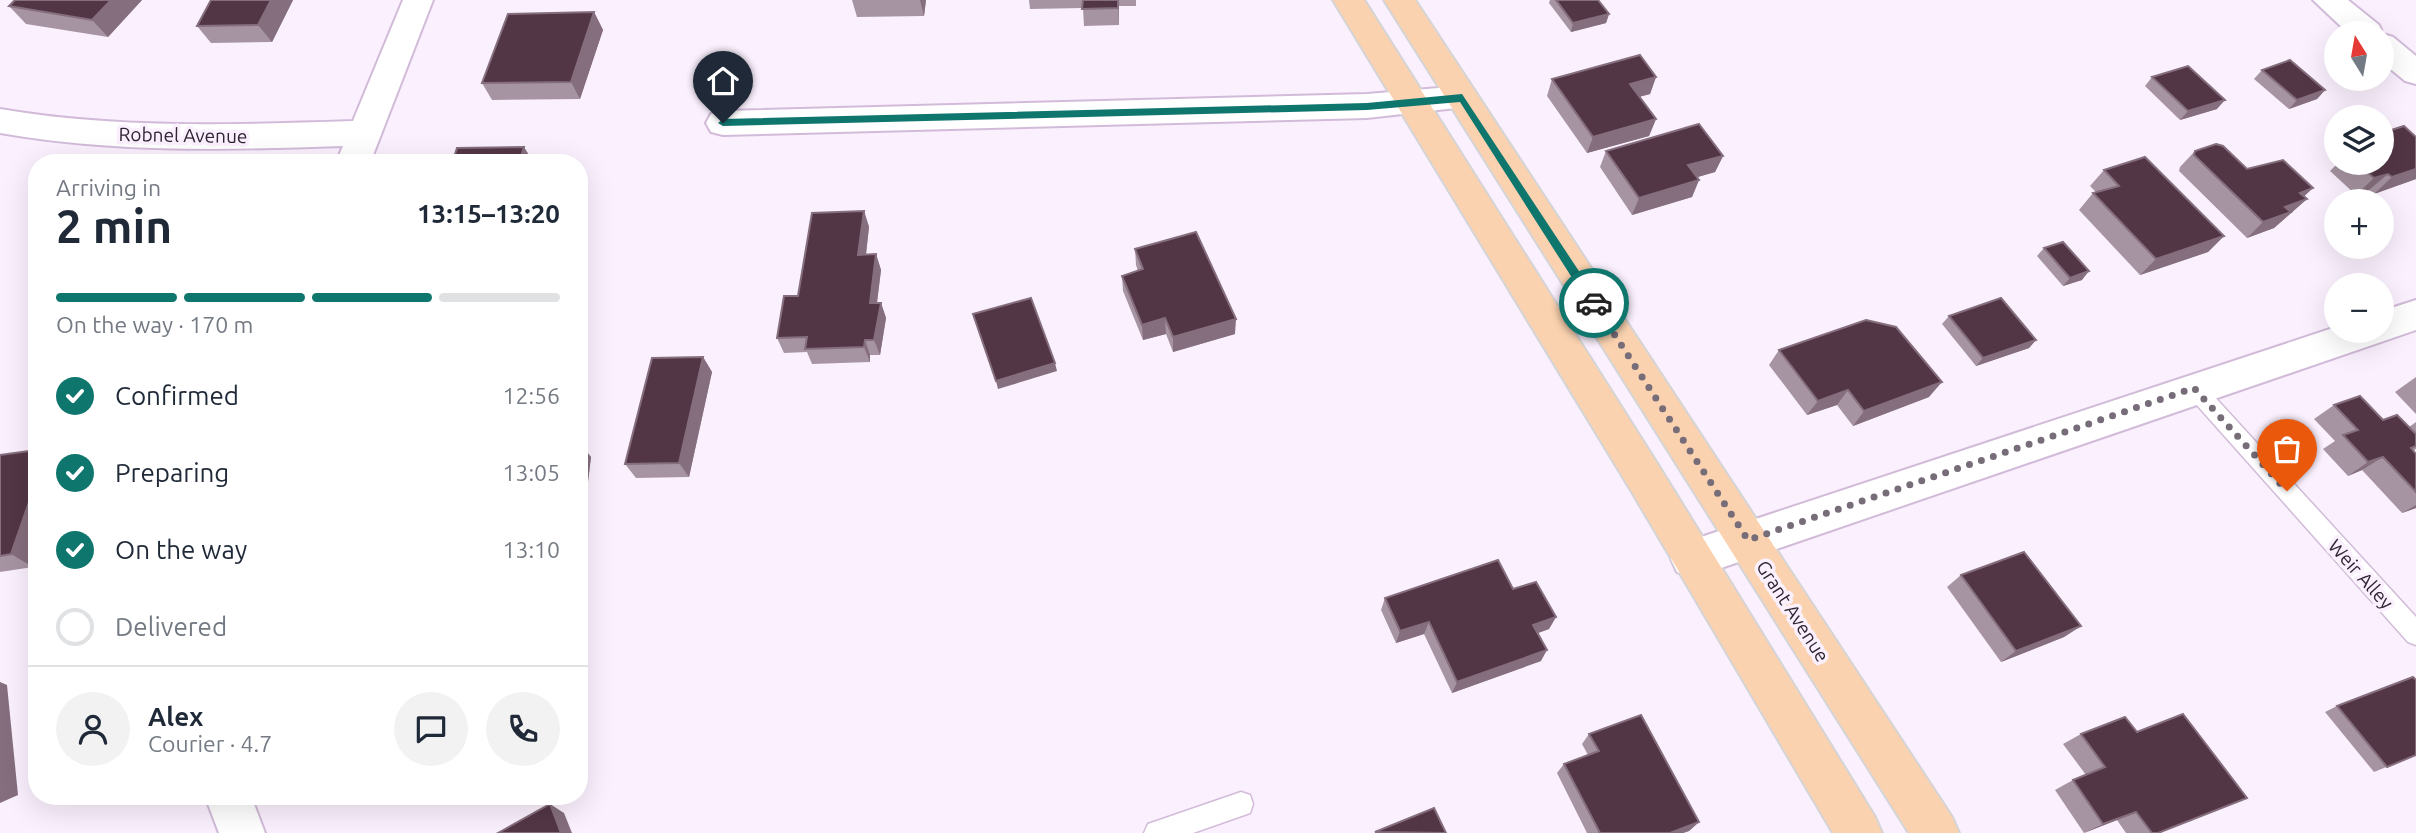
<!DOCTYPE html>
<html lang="en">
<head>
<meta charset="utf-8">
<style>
	:root { --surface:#fff; --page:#f2f2f3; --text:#1f2937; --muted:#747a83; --line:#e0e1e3; --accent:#0f766e }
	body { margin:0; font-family:Ubuntu,sans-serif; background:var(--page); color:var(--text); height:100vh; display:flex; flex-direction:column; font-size:26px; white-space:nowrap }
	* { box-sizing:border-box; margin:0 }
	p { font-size:23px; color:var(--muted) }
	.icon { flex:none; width:38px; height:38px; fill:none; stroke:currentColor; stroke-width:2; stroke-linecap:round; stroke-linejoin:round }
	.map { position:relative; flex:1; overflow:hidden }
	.panel { position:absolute; left:28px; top:154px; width:560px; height:651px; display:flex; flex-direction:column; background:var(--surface); border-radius:28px; box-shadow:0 7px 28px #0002 }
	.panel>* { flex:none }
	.needle { width:46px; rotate:349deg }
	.fabs { position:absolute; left:2324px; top:21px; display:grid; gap:14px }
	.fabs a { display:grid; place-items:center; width:70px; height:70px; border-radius:50%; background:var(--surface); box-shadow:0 7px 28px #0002; font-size:35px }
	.pin { position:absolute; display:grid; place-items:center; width:60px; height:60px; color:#fff; margin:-72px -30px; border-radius:50% 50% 50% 0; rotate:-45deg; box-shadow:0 0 7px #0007 }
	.pin .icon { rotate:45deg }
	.courier { position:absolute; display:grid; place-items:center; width:70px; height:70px; margin:-35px; border:5px solid #0f766e; border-radius:50%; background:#fff; color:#222; box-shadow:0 2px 9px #0007 }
	.overview em { font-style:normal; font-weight:700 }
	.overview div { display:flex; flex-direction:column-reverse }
	.overview { display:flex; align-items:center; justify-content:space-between; height:119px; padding:0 28px }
	h1 { font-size:46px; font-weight:700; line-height:52px }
	.bar { display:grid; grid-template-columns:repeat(4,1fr); gap:10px 7px; align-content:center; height:84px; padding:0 28px }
	.bar i { height:9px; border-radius:5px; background:var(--line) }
	.bar .selected { background:var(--accent) }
	.bar p { grid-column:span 4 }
	.line { display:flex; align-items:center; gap:18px; padding:0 28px; border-top:2px solid var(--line) }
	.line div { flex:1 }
	.round { display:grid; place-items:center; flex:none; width:74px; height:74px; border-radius:37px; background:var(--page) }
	ol { padding:0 28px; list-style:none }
	li { display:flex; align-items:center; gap:21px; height:77px }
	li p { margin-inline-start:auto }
	li .icon { padding:7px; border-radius:50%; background:var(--accent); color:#fff; stroke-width:4 }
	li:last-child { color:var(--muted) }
	li i { width:38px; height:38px; border:4px solid var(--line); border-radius:50% }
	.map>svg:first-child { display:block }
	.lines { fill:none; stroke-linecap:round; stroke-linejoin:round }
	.lane-casing { stroke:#d2bbd9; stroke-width:3 }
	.street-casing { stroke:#d2bbd9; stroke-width:4 }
	.secondary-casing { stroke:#d2bbd9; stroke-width:4 }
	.primary-casing { stroke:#d5d4d6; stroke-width:4 }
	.lane { fill:#fff; fill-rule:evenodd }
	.street { fill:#fff; fill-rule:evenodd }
	.secondary { fill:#fff; fill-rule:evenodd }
	.primary { fill:#fad2af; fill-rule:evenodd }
	.wall { fill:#a794a2 }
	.shaded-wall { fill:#856e7d }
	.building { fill:#533646; stroke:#856e7d; stroke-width:2 }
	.route { fill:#0f766e }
	.done { stroke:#766d79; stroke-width:7; stroke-dasharray:0 12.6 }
	.labels { text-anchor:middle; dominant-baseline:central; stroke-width:7; stroke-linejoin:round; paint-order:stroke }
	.street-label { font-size:19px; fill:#2f2632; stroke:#fbf1fe }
</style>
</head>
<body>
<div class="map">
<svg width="2416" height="833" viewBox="0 0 2416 833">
	<rect width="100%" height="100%" fill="#fbf1fe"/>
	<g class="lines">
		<!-- lane casing -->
		<g class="lane-casing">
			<g id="lane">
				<path d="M 2194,379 L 2201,382 L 2416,617 L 2416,645 L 2408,642 L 2187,394 L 2184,388 L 2187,382 Z"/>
				<path d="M 1241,792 L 1250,795 L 1253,804 L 1250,813 L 1193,833 L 1144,833 L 1148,824 Z"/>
			</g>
		</g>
		<!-- street casing -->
		<g class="street-casing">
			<g id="street">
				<path d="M 403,0 L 433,0 L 370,163 L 336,163 L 343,146 C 228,150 114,153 0,133 L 0,109 C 117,129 235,125 353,121 Z"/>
				<path d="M 2313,0 L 2348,0 L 2379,25 L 2383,34 L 2393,37 L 2416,56 L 2416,84 L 2405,81 L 2382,62 L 2382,33 L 2348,33 Z"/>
				<path d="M 1462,86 L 1474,90 L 1478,98 L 1474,106 L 1367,118 L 723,135 L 711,132 L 706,123 L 711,114 L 723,111 L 1367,94 Z"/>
				<path d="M 205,796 L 251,796 L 265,833 L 219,833 Z"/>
			</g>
		</g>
		<!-- secondary casing -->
		<g class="secondary-casing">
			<path id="secondary" d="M 2416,300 L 2416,330 L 1692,578 L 1677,572 L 1671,559 L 1677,546 L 1692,540 L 2336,327 L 2336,331 L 2382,331 L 2382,311 Z"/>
		</g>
		<!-- primary casing -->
		<g class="primary-casing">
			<g id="primary">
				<path d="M 1333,0 L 1364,0 L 1660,468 L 1875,817 L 1882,833 L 1833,833 L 1632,492 Z"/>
				<path d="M 1384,0 L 1415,0 L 1952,817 L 1959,833 L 1909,833 Z"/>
			</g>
		</g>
		<!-- lane -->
		<use href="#lane" class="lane"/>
		<!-- street -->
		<use href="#street" class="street"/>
		<!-- secondary -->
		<use href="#secondary" class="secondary"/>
		<!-- primary -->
		<use href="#primary" class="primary"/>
	</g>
	<!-- wall -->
	<g class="wall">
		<path d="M 142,0 L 108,37 L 26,24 L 9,6 Z"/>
		<path d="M 211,0 L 293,0 L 272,42 L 211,43 L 197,26 Z"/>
		<path d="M 852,0 L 926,0 L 924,16 L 857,17 Z"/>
		<path d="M 1029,0 L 1136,0 L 1136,6 L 1119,6 L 1119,25 L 1084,26 L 1083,8 L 1030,9 Z"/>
		<path d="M 1550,0 L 1598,0 L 1609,14 L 1606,23 L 1571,32 L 1549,3 Z"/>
		<path d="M 594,12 L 603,30 L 580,99 L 492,100 L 482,83 Z"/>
		<path d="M 2262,70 L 2325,90 L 2317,99 L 2289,109 L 2254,79 Z"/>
		<path d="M 1656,77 L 1650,94 L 1639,97 L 1656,119 L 1649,136 L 1587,153 L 1547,96 L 1552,79 Z"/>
		<path d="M 2152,77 L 2217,109 L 2180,120 L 2145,86 Z"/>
		<path d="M 1606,151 L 1723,156 L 1715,172 L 1697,177 L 1699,180 L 1692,197 L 1632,215 L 1600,167 Z"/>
		<path d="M 2195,151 L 2247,169 L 2313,188 L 2304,196 L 2307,199 L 2274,228 L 2247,238 L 2179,171 L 2180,167 Z"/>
		<path d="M 2338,163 L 2382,163 L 2416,179 L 2374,194 L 2369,190 L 2356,195 L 2330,171 Z"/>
		<path d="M 2104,170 L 2224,236 L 2208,252 L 2140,275 L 2079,210 L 2093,193 L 2096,192 L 2090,186 Z"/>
		<path d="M 864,211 L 869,227 L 866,255 L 876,254 L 881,270 L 877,303 L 881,303 L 886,318 L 880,355 L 870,355 L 870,362 L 812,364 L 807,352 L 784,353 L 777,338 L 798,296 Z"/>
		<path d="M 2044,248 L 2082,280 L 2063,286 L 2037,256 Z"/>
		<path d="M 1135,249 L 1235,334 L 1173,352 L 1166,334 L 1143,340 L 1123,291 L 1122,276 L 1138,271 L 1136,265 Z"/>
		<path d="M 1949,316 L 2036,340 L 2029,348 L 1976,366 L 1942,324 Z"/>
		<path d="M 1779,350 L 1929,397 L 1853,426 L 1837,405 L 1807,415 L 1769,365 Z"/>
		<path d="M 703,357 L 712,372 L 689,477 L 636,478 L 625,464 Z"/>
		<path d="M 2416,377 L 2416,414 L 2395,392 Z"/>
		<path d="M 2334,405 L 2409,427 L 2416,422 L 2416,449 L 2413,451 L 2416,454 L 2416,508 L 2402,513 L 2362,470 L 2348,476 L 2323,449 L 2335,441 L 2314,419 Z"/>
		<path d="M 579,450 L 591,457 L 585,506 L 579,506 Z"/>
		<path d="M 0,455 L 33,567 L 0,572 Z"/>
		<path d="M 1961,575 L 2081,626 L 2064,637 L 2001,662 L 1947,587 Z"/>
		<path d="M 1385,598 L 1556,617 L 1549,629 L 1538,633 L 1541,661 L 1452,693 L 1424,634 L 1396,643 L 1381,610 Z"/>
		<path d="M 2337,706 L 2416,755 L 2374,772 L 2325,712 Z"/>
		<path d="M 2137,732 L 2225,807 L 2159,833 L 2126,833 L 2117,820 L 2084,833 L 2055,790 L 2073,780 L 2086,775 L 2063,744 L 2081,734 Z"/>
		<path d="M 1589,734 L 1699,822 L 1689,831 L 1683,833 L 1587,833 L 1557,773 L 1564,764 L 1588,755 L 1582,744 Z"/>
	</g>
	<!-- shaded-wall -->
	<g class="shaded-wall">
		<path d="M 111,0 L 142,0 L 108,37 L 92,20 Z"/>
		<path d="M 271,0 L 293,0 L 272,42 L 258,25 Z"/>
		<path d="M 920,0 L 926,0 L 924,16 Z"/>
		<path d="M 1118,0 L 1119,0 L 1119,25 Z"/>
		<path d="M 594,12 L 603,30 L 580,99 L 571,82 Z"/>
		<path d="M 1609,14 L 1606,23 L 1571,32 L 1573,23 Z"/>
		<path d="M 1656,77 L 1650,94 L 1623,101 L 1630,84 Z"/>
		<path d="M 2325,90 L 2317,99 L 2289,109 L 2297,100 Z"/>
		<path d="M 2225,100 L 2217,109 L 2180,120 L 2188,111 Z"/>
		<path d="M 1656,119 L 1649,136 L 1587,153 L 1593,137 Z"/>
		<path d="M 524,147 L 534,163 L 519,163 Z"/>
		<path d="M 1723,156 L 1715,172 L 1681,182 L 1688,165 Z"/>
		<path d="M 2416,169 L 2416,179 L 2374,194 L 2392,177 Z"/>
		<path d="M 2388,174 L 2369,190 L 2356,195 L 2374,178 Z"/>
		<path d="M 1699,180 L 1692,197 L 1632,215 L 1639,198 Z"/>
		<path d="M 2313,188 L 2298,202 L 2307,199 L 2274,228 L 2247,238 L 2263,222 L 2300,193 Z"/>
		<path d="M 864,211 L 869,227 L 864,271 L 858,255 Z"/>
		<path d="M 2224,236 L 2208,252 L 2140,275 L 2156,259 Z"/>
		<path d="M 876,254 L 881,270 L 875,318 L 870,303 Z"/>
		<path d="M 2089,271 L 2082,280 L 2063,286 L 2070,278 Z"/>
		<path d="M 579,286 L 582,291 L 579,301 Z"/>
		<path d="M 881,303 L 886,318 L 880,355 L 874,340 Z"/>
		<path d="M 1165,318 L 1166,334 L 1143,340 L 1142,325 Z"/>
		<path d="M 1236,319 L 1235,334 L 1173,352 L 1173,337 Z"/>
		<path d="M 865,340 L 870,355 L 870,362 L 864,347 Z"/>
		<path d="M 2036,340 L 2029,348 L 1976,366 L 1983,358 Z"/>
		<path d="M 703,357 L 712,372 L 689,477 L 679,463 Z"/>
		<path d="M 1055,363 L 1057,371 L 998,389 L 996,381 Z"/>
		<path d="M 1942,382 L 1929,397 L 1853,426 L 1864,411 Z"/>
		<path d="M 1848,390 L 1837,405 L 1807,415 L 1818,401 Z"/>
		<path d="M 585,449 L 591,457 L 585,506 L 579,499 Z"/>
		<path d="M 2383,457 L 2362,470 L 2348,476 L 2368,462 Z"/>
		<path d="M 37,479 L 37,556 L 33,567 L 11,554 Z"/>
		<path d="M 2416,505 L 2416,508 L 2402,513 Z"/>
		<path d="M 1556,617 L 1549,629 L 1527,637 L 1533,625 Z"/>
		<path d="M 1429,622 L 1424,634 L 1396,643 L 1400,631 Z"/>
		<path d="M 2081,626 L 2064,637 L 2001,662 L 2016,651 Z"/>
		<path d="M 1547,650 L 1541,661 L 1452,693 L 1457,682 Z"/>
		<path d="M 0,682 L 7,685 L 18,795 L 0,803 Z"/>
		<path d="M 550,804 L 564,813 L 572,833 L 561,833 Z"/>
		<path d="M 2136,812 L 2117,820 L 2084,833 L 2103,824 Z"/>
		<path d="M 1699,822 L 1689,831 L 1683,833 L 1670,833 Z"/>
	</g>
	<!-- building -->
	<g class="building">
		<path d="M 15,0 L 111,0 L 92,20 L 9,6 Z"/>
		<path d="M 211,0 L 271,0 L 258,25 L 197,26 Z"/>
		<path d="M 1083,0 L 1118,0 L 1118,8 L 1082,9 Z"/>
		<path d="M 1556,0 L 1598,0 L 1609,14 L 1573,23 Z"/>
		<path d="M 594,12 L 571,82 L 482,83 L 508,14 Z"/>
		<path d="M 1640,55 L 1656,77 L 1630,84 L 1656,119 L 1593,137 L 1552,79 Z"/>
		<path d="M 2290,60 L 2325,90 L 2297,100 L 2262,70 Z"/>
		<path d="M 2188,66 L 2225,100 L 2188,111 L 2152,77 Z"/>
		<path d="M 1699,124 L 1723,156 L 1688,165 L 1699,180 L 1639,198 L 1606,151 Z"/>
		<path d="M 2404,126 L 2416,137 L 2416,169 L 2392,177 L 2388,174 L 2374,178 L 2357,163 L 2382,163 L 2382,133 Z"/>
		<path d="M 2216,144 L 2223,146 L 2247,169 L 2283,160 L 2313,188 L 2300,193 L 2307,199 L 2285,207 L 2291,212 L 2263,222 L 2194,155 L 2195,151 Z"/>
		<path d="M 524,147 L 519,163 L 452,163 L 457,148 Z"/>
		<path d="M 2145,157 L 2224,236 L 2156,259 L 2093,193 L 2119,186 L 2104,170 Z"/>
		<path d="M 864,211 L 858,255 L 876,254 L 870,303 L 881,303 L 874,340 L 865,340 L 864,347 L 805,349 L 807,337 L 777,338 L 784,296 L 798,296 L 812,213 Z"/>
		<path d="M 1196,232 L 1236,319 L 1173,337 L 1165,318 L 1142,325 L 1122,276 L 1143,269 L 1135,249 Z"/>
		<path d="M 2063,242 L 2089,271 L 2070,278 L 2044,248 Z"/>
		<path d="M 1031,298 L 1055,363 L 996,381 L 973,314 Z"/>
		<path d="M 2001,298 L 2036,340 L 1983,358 L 1949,316 Z"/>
		<path d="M 37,316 L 37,326 L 31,327 Z"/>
		<path d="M 1866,320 L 1896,327 L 1942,382 L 1864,411 L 1848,390 L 1818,401 L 1779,350 Z"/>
		<path d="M 703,357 L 679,463 L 625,464 L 652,358 Z"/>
		<path d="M 2360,396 L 2383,420 L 2397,415 L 2416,434 L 2416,446 L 2411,448 L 2416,454 L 2416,492 L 2383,457 L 2368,462 L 2343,435 L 2358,430 L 2334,405 Z"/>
		<path d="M 585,449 L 579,496 L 579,450 Z"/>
		<path d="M 37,450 L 37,479 L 11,554 L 0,556 L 0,455 Z"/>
		<path d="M 2024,552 L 2081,626 L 2016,651 L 1961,575 Z"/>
		<path d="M 1498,560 L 1513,589 L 1536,582 L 1556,617 L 1533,625 L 1547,650 L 1457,682 L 1429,622 L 1400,631 L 1385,598 Z"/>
		<path d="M 2413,677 L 2416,680 L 2416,755 L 2387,767 L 2337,706 Z"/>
		<path d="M 2183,714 L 2247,798 L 2158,833 L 2152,833 L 2136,812 L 2103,824 L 2073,780 L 2105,767 L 2081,734 L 2125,717 L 2137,732 Z"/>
		<path d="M 1641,715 L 1699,822 L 1670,833 L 1600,833 L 1564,764 L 1599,751 L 1589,734 Z"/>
		<path d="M 550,804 L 561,833 L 498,833 Z"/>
		<path d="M 1434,808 L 1446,833 L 1375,832 Z"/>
	</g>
	<!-- route -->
	<path class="route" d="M 1462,94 L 1598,300 L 1598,306 L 1590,306 L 1460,102 L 1367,110 L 723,126 L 718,123 L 723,119 L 1367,103 Z"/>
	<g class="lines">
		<!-- done -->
		<path class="done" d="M 1594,303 L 1748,540 L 2194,388 L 2287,491"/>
	</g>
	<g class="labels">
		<!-- street labels -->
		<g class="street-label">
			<text transform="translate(183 135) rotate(1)">Robnel Avenue</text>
			<text transform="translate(2361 574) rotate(48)">Weir Alley</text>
			<text transform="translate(1793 611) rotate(57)">Grant Avenue</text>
		</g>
	</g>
</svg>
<div class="fabs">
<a><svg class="needle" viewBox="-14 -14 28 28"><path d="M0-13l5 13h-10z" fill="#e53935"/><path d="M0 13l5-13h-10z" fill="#747a83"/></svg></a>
<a><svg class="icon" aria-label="layers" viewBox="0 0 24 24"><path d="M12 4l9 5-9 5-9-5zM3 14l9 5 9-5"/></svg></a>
<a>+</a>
<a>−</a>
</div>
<div class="pin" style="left:2287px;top:491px;background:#ea580c"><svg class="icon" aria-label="bag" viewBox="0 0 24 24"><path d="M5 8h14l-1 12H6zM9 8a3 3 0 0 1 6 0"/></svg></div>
<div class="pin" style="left:723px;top:123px;background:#1f2937"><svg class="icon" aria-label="home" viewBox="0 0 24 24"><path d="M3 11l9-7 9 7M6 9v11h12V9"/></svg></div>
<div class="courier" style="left:1594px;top:303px"><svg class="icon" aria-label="car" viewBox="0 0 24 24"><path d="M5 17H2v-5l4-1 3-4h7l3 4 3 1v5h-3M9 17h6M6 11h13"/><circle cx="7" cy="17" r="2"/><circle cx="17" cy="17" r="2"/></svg></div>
<section class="panel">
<div class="overview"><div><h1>2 min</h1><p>Arriving in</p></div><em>13:15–13:20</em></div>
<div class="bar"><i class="selected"></i><i class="selected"></i><i class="selected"></i><i></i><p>On the way · 170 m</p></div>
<ol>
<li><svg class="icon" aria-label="check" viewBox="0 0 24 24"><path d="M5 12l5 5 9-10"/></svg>Confirmed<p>12:56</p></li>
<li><svg class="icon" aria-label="check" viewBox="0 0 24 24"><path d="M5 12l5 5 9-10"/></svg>Preparing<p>13:05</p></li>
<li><svg class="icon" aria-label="check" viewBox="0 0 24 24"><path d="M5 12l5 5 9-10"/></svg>On the way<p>13:10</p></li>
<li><i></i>Delivered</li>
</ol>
<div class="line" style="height:126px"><a class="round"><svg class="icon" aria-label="person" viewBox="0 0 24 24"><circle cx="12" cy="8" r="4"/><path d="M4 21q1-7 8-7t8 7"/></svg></a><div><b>Alex</b><p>Courier · 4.7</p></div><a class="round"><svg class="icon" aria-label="chat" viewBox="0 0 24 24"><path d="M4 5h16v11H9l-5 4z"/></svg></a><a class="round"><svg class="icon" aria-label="phone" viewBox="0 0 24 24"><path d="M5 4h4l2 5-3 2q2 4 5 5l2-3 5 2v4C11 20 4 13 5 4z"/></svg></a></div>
</section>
</div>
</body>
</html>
